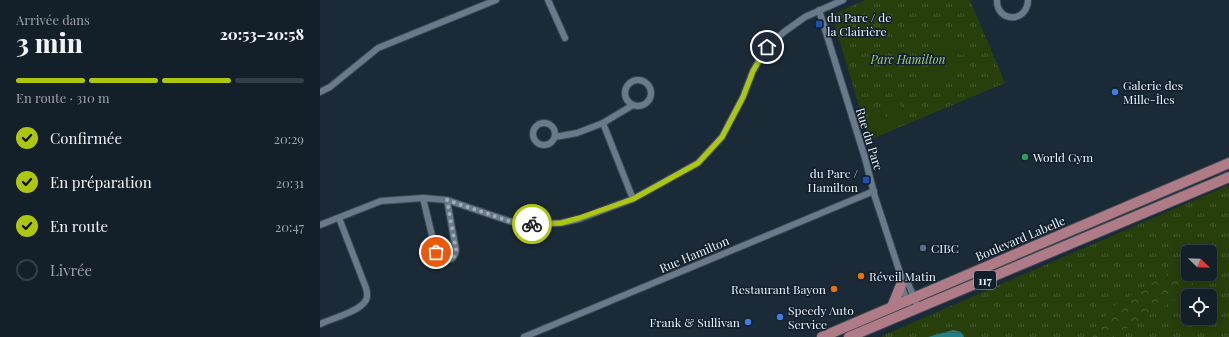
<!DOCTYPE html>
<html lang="fr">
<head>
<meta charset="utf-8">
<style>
	:root { --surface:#142029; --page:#212d35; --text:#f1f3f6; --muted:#9da3a8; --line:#333e46; --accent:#adc60f }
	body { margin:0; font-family:"Playfair Display",serif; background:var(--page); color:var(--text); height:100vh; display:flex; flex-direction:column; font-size:15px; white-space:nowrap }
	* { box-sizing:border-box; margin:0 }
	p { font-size:13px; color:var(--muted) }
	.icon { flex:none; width:22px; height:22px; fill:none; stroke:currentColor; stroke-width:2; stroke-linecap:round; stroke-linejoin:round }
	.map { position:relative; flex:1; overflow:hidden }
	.drawer { display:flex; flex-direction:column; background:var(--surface); width:320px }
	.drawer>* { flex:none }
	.needle { width:26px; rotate:113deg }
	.tools { position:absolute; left:861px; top:245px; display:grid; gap:8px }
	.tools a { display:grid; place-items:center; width:36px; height:36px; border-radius:6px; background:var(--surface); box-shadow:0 2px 10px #0003,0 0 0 1px var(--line); font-size:20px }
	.pin { position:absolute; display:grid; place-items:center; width:34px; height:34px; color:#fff; margin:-17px; border:2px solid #fff; border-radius:50%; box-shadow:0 1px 4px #0007 }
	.courier { position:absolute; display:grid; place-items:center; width:40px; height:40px; margin:-20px; border:3px solid #adc60f; border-radius:50%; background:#fff; color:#222; box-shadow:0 1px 5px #0007 }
	.summary em { font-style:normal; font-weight:800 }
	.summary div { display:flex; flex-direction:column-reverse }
	.summary { display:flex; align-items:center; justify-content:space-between; height:68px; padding:0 16px }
	h1 { font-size:26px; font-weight:800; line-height:30px }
	.bar { display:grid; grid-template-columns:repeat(4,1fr); gap:6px 4px; align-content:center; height:48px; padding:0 16px }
	.bar i { height:5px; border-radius:3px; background:var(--line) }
	.bar .active { background:var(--accent) }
	.bar p { grid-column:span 4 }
	ol { padding:0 16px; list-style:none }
	li { display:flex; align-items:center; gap:12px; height:44px }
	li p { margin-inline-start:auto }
	li .icon { padding:4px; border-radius:50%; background:var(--accent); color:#111; stroke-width:4 }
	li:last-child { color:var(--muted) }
	li i { width:22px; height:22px; border:2px solid var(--line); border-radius:50% }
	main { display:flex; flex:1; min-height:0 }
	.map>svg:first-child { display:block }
	.grass { fill:url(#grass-tufts); fill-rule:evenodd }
	.forest { fill:url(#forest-crowns) }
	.pitch { fill:#273f0b }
	.water { fill:url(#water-rules) }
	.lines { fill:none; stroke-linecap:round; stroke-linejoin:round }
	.minor-casing { stroke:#3c4853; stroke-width:8 }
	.primary-casing { stroke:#3c4853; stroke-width:12 }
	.minor { stroke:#697a8a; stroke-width:6 }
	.primary { stroke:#af7b86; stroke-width:10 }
	.done { stroke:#a1adb6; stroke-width:4; stroke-dasharray:0 7.2 }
	.route { stroke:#adc60f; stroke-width:5 }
	.transit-dot { fill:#1a4fb4; stroke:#12202d; stroke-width:1.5 }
	.shop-dot { fill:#3f7fe0; stroke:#12202d; stroke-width:1.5 }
	.leisure-dot { fill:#2e9e5b; stroke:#12202d; stroke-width:1.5 }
	.service-dot { fill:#5c6f8a; stroke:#12202d; stroke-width:1.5 }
	.food-dot { fill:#e8710a; stroke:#12202d; stroke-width:1.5 }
	.labels { text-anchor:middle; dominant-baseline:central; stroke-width:3; stroke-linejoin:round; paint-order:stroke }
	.shield { fill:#12202d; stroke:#a8b4bd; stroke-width:1 }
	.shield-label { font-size:11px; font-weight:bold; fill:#e9f3fb }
	.poi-label { font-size:12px; fill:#e9f3fb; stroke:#12202d; text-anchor:start }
	.park-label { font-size:12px; font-style:italic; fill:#a5cf7f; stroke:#12202d }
	.street-label { font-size:12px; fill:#e9f3fb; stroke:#12202d }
</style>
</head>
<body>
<main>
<section class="drawer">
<div class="summary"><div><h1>3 min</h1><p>Arrivée dans</p></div><em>20:53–20:58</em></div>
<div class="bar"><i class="active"></i><i class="active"></i><i class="active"></i><i></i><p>En route · 310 m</p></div>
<ol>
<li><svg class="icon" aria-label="check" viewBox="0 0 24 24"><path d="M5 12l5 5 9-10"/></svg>Confirmée<p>20:29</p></li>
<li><svg class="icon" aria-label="check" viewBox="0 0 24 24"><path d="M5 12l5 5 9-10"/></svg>En préparation<p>20:31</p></li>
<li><svg class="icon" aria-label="check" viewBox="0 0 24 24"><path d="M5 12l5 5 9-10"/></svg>En route<p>20:47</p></li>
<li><i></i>Livrée</li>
</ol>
</section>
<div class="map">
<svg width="909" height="337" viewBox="0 0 909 337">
	<defs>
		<pattern id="grass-tufts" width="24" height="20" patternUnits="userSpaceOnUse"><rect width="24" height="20" fill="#273f0b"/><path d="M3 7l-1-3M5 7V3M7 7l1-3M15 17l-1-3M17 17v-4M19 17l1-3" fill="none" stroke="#465b2f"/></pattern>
		<pattern id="forest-crowns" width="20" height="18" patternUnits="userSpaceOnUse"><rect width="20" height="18" fill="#273f0b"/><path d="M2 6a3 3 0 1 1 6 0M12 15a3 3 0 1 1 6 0" fill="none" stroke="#465b2f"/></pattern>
		<pattern id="water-rules" width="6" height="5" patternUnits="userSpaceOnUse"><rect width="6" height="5" fill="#1f8085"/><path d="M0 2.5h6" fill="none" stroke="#31676b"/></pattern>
	</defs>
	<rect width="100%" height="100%" fill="#1b2a37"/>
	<!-- grass -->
	<g class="grass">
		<path d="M 545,0 L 650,0 L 685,83 L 549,140 L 512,15 Z"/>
		<path d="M 909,185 L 909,337 L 562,337 L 562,336 ZM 868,252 L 890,252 L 890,274 L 868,274 ZM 868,296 L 890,296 L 890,318 L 868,318 Z"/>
	</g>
	<!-- forest -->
	<path class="forest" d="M 868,266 L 868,274 L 871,274 L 874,288 L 793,337 L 768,337 L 795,305 L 846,275 Z"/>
	<!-- pitch -->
	<g class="pitch">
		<path d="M 625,37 L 647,46 L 647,48 L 650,50 L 648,56 L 644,54 L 643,56 L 621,47 L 622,45 L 618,43 L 620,38 L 624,39 Z"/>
		<path d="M 615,51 L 618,53 L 619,51 L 642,60 L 641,62 L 645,64 L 642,70 L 639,68 L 638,70 L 615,61 L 616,59 L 612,57 Z"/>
		<path d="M 609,65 L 613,67 L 614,65 L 636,74 L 635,76 L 639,78 L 637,83 L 633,82 L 632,84 L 609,75 L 610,72 L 606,71 Z"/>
		<path d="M 579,100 L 587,123 L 571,128 L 564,105 Z"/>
		<path d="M 560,108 L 567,130 L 556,134 L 549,112 Z"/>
	</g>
	<!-- water -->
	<path class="water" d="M 633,330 L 641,332 L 644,337 L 608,337 Z"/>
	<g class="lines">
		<!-- minor casing -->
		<g class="minor-casing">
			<g id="minor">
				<path d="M 228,0 L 245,38"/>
				<path d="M 677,0 C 676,22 707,24 708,0"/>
				<path d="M 499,10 L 545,158 L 555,197 L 580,273 L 581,285 L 588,303"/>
				<circle cx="318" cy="93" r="13"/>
				<path d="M 0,92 L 10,87 L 58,48 L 176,0"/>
				<circle cx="224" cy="134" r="11"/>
				<path d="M 283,123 L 313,199"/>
				<path d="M 235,137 L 257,133 L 283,123 L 313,105"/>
				<path d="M 103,198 L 116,252 C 122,261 134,264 136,250 L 127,200"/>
				<path d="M 0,225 L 61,201 L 103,198 L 127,200 L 189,221 L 207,225 L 241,223 L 259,219 L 313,199 L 378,163 L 402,137 L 423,97 L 433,71 L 447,47 L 464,32 L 485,17 L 523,0"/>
				<path d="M 580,273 L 588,283 L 598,308"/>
				<path d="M 0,324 C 11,319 41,311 46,300 C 48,297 47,292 46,288 L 19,218"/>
				<path d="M 204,337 L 554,191"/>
			</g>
		</g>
		<!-- primary casing -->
		<g class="primary-casing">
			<g id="primary">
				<path d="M 572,307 L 581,285"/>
				<path d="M 502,337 L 909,163"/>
				<path d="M 529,337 L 909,177"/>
			</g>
		</g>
		<!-- minor -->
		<use href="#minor" class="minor"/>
		<!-- primary -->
		<use href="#primary" class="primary"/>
	</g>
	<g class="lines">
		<!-- done -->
		<path class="done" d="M 116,252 C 122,261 134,264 136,250 L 127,200 L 189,221 L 212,224"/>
		<!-- route -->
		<path class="route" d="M 212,224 L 241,223 L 259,218 L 313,199 L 378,163 L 402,137 L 423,97 L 433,71 L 447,47"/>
	</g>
	<!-- markers -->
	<g class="transit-dot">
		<rect x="495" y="20" width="8" height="8" rx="2"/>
		<rect x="542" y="176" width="8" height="8" rx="2"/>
	</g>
	<g class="shop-dot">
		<circle cx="795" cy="92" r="4"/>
		<circle cx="460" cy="317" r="4"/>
		<circle cx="428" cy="322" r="4"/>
	</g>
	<circle class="leisure-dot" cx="705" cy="157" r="4"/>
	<circle class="service-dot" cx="603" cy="248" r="4"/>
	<g class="food-dot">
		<circle cx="541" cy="276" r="4"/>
		<circle cx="514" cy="289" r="4"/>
	</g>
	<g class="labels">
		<!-- shield labels -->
		<rect class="shield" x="654" y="271" width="22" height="18" rx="3"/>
		<g class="shield-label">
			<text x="665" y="280">117</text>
		</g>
		<!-- poi labels -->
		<g class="poi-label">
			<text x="507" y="17">du Parc / de<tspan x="507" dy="14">la Clairière</tspan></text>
			<text x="803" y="85">Galerie des<tspan x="803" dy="14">Mille-Îles</tspan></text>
			<text x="713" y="157">World Gym</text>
			<text x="538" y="173" text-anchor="end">du Parc /<tspan x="538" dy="14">Hamilton</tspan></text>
			<text x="611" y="248">CIBC</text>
			<text x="549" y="276">Réveil Matin</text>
			<text x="506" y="289" text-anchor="end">Restaurant Bayon</text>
			<text x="468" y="310">Speedy Auto<tspan x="468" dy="14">Service</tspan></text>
			<text x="420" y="322" text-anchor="end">Frank &amp; Sullivan</text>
		</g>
		<!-- park labels -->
		<g class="park-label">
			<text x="588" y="59">Parc Hamilton</text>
		</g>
		<!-- street labels -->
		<g class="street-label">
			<text transform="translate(550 139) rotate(73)">Rue du Parc</text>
			<text transform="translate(700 238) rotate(-23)">Boulevard Labelle</text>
			<text transform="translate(374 254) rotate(-23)">Rue Hamilton</text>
		</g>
	</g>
</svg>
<div class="tools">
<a><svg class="needle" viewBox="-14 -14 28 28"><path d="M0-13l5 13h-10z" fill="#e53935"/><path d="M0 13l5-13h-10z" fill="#9da3a8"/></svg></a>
<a><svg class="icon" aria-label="locate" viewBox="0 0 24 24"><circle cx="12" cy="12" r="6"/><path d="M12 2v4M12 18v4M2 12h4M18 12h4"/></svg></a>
</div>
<div class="pin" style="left:116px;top:252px;background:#ea580c"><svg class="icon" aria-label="bag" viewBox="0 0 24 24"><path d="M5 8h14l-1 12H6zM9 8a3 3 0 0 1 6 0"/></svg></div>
<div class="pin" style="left:447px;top:47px;background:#1f2937"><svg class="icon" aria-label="home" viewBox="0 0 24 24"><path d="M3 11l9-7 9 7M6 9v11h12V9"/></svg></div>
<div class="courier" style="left:212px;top:224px"><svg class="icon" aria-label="bike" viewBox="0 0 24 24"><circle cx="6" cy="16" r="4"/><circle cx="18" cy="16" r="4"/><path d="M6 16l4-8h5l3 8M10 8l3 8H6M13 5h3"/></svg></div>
</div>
</main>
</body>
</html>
